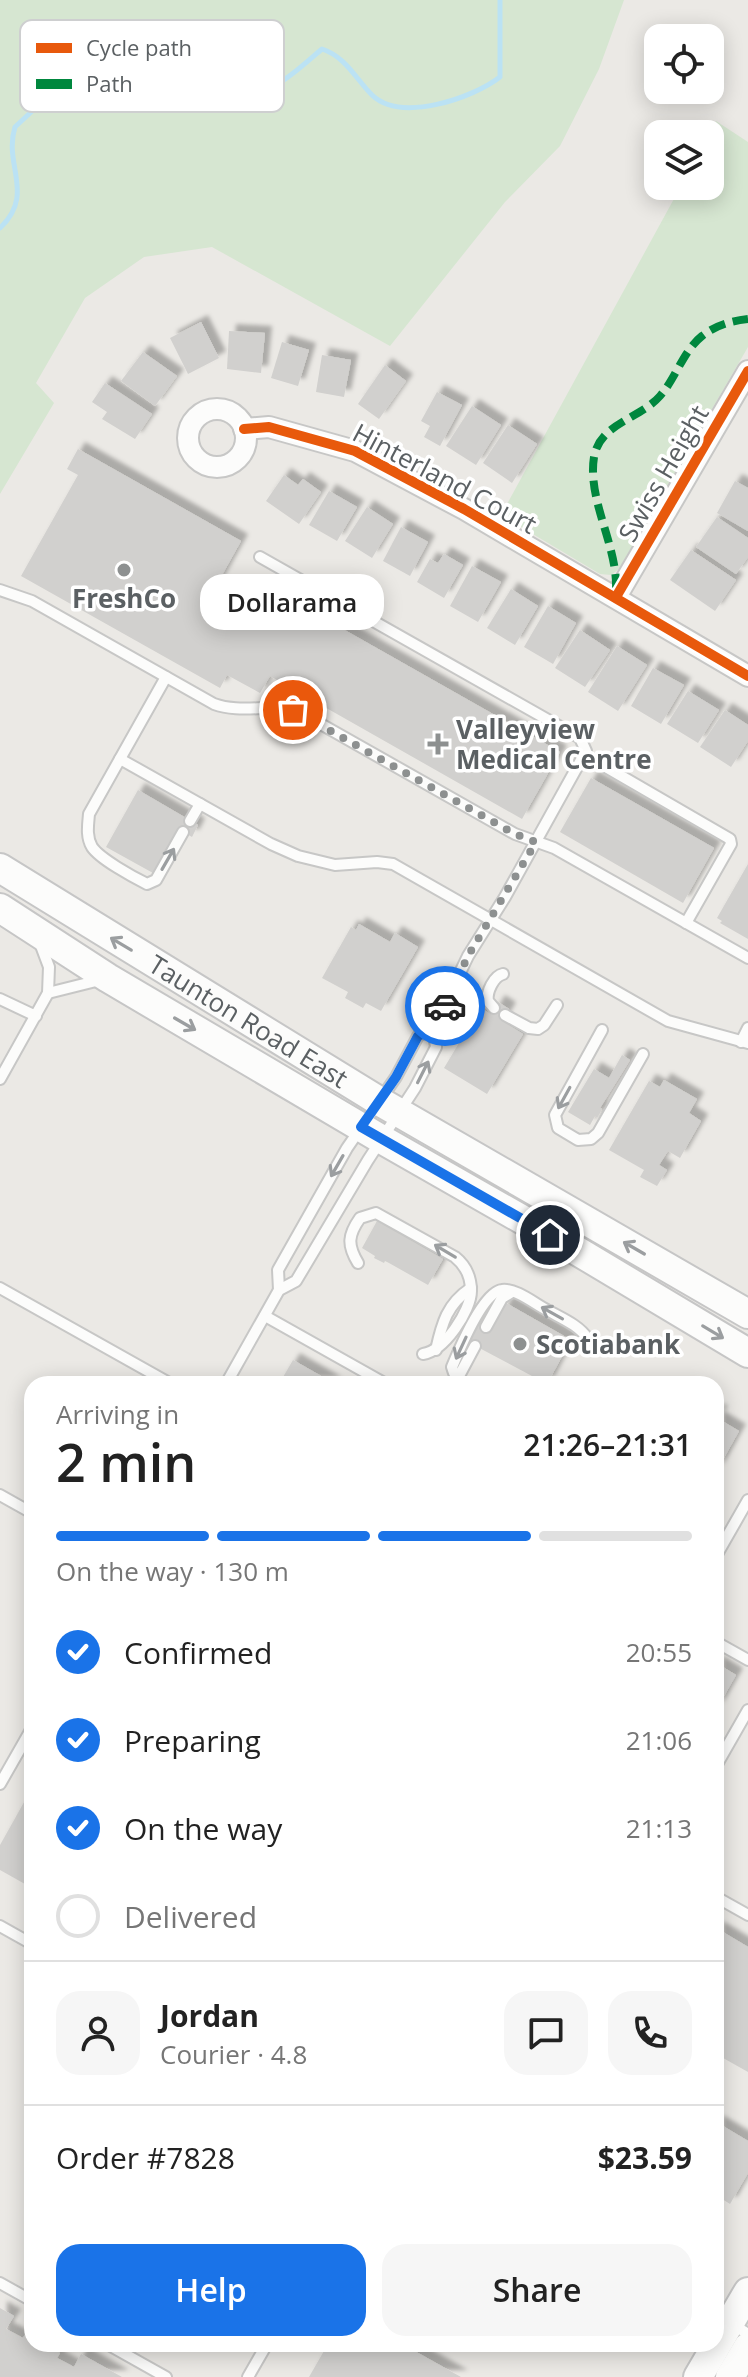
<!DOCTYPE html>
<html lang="en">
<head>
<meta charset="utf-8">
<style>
	:root { --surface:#fff; --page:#f6f6f6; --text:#222; --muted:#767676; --line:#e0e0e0; --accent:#1a73e8 }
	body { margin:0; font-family:"Open Sans",sans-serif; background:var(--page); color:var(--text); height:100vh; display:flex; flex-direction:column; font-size:30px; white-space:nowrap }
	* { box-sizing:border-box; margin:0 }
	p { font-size:26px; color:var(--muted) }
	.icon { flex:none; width:44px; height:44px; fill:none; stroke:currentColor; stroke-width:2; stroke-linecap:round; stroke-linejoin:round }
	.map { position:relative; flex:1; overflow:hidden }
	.side { position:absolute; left:24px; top:1376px; width:700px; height:976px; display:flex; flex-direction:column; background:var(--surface); border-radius:24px; box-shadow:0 4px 20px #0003 }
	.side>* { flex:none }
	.buttons { position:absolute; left:644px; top:24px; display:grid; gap:16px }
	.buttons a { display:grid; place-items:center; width:80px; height:80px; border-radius:16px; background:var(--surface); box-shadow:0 4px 20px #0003; font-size:40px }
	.pin { position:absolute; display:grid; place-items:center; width:68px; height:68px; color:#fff; margin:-34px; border:4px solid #fff; border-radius:50%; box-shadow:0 2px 8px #0007 }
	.courier { position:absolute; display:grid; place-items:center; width:80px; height:80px; margin:-40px; border:6px solid #1a73e8; border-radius:50%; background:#fff; color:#222; box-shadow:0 2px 10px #0007 }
	.bubble { position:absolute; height:56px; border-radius:24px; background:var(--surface); box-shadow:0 4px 20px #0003; font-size:26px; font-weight:600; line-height:56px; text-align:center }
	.head em { font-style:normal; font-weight:600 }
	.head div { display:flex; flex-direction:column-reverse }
	.head { display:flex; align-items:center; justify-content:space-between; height:136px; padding:0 32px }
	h1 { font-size:52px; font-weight:600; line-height:60px }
	.bar { display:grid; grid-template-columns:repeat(4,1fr); gap:12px 8px; align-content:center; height:96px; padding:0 32px }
	.bar i { height:10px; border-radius:6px; background:var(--line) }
	.bar .selected { background:var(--accent) }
	.bar p { grid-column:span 4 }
	.line { display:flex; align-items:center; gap:20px; padding:0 32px; border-top:2px solid var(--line) }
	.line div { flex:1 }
	.round { display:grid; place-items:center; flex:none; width:84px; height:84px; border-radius:24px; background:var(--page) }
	ol { padding:0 32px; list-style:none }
	li { display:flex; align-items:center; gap:24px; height:88px }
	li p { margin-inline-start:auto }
	li .icon { padding:8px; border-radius:50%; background:var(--accent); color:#fff; stroke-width:4 }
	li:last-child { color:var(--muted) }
	li i { width:44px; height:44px; border:4px solid var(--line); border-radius:50% }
	.cta { display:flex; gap:16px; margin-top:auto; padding:16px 32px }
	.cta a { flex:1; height:92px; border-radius:24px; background:var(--accent); color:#fff; font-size:32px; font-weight:600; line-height:92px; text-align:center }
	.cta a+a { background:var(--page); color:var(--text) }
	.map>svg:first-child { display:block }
	.green { fill:#d6e6d1 }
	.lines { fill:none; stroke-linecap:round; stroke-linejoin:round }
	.stream { stroke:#bbe2f4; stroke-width:5 }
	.building { fill:#d1d0ce; filter:url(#shadow) }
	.lane-casing { stroke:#c7c7c6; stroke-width:14 }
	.street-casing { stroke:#c7c7c6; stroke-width:24 }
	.secondary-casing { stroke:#c6c6c6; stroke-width:32 }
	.lane { stroke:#fcfcfb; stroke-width:10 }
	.street { stroke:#fcfcfb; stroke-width:20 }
	.secondary { stroke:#fcfcfb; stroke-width:28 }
	.quiet { stroke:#00873e; stroke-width:8; stroke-dasharray:16 8; stroke-linecap:butt }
	.cycleway-casing { stroke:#fff; stroke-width:15 }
	.cycleway { stroke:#e8590c; stroke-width:10 }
	.oneway { stroke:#9b9ea0 }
	.done { stroke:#8d9090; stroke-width:8; stroke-dasharray:0 14.4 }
	.route { stroke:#1a73e8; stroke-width:10 }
	.poi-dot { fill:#8d9090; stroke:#fff; stroke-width:3 }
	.labels { text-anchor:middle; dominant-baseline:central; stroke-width:7; stroke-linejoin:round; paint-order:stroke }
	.street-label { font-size:26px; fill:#5b6063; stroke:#fff }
	.poi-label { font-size:26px; font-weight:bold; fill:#5b6063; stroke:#fff; text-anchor:start }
	.key { fill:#fff; stroke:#cecfd0; stroke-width:2 }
	.key-label { font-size:22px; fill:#5b6063 }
</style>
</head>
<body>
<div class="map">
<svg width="748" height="2377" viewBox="0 0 748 2377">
	<defs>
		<filter id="shadow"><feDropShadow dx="7" dy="-7" stdDeviation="2" flood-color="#0004"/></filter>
	</defs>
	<rect width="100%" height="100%" fill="#ebe9e5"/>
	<!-- green -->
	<g class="green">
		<path d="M 0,0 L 624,0 L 599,69 L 560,146 L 505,202 L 390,346 L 212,247 L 144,257 L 85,298 L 36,383 L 54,403 L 0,494 Z"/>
		<path d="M 716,121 L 748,142 L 748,347 L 619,569 L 611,575 L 600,574 L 501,515 L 681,186 L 710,186 L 709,134 Z"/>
	</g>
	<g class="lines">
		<!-- stream -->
		<path class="stream" d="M 0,228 C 36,194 3,165 15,127 L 88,59 L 155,36 L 206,58 L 240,95 C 275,94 297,70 322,49 C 346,57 355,78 372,95 C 401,123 473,98 500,77 L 500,0"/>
	</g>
	<!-- building -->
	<g class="building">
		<path d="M 201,322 L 219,358 L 188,374 L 170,338 Z"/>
		<path d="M 229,331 L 265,333 L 261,373 L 227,369 Z"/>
		<path d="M 282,342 L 309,350 L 298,386 L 271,378 Z"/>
		<path d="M 143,352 L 177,376 L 155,406 L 121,381 Z"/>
		<path d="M 322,355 L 351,360 L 344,397 L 316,392 Z"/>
		<path d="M 385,365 L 406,381 L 379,419 L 358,404 Z"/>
		<path d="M 105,383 L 152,414 L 135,439 L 102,419 L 107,412 L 92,402 Z"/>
		<path d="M 437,392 L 462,405 L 440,446 L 424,437 L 430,426 L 421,421 Z"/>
		<path d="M 472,406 L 501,425 L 476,465 L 446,446 Z"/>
		<path d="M 508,425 L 537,444 L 512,483 L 483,463 Z"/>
		<path d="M 78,449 L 241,541 L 217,584 L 263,610 L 274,590 L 560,752 L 522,819 L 270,676 L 260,693 L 227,675 L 220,688 L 21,576 L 78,475 L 67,469 Z"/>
		<path d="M 284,475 L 298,485 L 303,479 L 321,492 L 299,524 L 266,501 Z"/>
		<path d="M 735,481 L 748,488 L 748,531 L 717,513 Z"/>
		<path d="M 329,491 L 357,507 L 337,541 L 309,525 Z"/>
		<path d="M 367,507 L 393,524 L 372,558 L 345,541 Z"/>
		<path d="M 717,517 L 748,538 L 748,557 L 736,574 L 696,547 Z"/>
		<path d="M 401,527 L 428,542 L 410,576 L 383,561 Z"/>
		<path d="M 691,550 L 736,580 L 715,611 L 670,580 Z"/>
		<path d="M 444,554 L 463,565 L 444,598 L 417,582 L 430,559 L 438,563 Z"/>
		<path d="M 472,566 L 501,582 L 478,622 L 450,606 Z"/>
		<path d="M 511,589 L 538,606 L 515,645 L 487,628 Z"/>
		<path d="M 548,606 L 576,623 L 553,664 L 524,647 Z"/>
		<path d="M 580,630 L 610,650 L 585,687 L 555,668 Z"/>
		<path d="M 617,646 L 647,665 L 618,711 L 588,692 Z"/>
		<path d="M 653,668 L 684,685 L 661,724 L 631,706 Z"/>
		<path d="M 688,691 L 719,710 L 698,743 L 667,724 Z"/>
		<path d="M 725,710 L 748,725 L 748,741 L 731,767 L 700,747 Z"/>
		<path d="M 591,778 L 714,848 L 683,903 L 560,832 Z"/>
		<path d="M 138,790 L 198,825 L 192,837 L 178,829 L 153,873 L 106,847 Z"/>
		<path d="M 748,864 L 748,939 L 720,923 L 722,921 L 717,918 Z"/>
		<path d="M 359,924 L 390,942 L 395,933 L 418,947 L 381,1011 L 366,1003 L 363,1008 L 345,998 L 348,992 L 322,978 L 351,927 L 356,930 Z"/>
		<path d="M 498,1002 L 509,1009 L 502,1021 L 523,1034 L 487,1094 L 444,1068 L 480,1008 L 491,1014 Z"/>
		<path d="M 622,1055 L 630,1060 L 600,1108 L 602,1109 L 597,1118 L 595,1116 L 590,1125 L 568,1112 L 594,1069 L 609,1078 Z"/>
		<path d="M 664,1080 L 697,1099 L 689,1113 L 701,1121 L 680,1158 L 668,1151 L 659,1165 L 667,1170 L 657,1186 L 640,1177 L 644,1170 L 609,1150 L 649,1081 L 660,1087 Z"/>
		<path d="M 377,1221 L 443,1259 L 428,1285 L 389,1263 L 385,1261 L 384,1263 L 374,1258 L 375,1256 L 362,1248 Z"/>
		<path d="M 506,1303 L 571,1340 L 547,1384 L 468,1342 L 479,1322 L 491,1330 Z"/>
		<path d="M 293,1360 L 335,1384 L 279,1384 Z"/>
		<path d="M 716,1410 L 721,1413 L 717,1418 L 739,1431 L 716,1472 Z"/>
		<path d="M 716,1663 L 736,1675 L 716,1710 Z"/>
		<path d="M 32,1788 L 32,1888 L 0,1870 L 0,1845 Z"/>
		<path d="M 716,1928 L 748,1947 L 748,2072 L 716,2054 Z"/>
		<path d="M 716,2122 L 748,2141 L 748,2173 L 730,2204 L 716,2195 Z"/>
		<path d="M 0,2308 L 14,2316 L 6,2329 L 23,2338 L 26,2333 L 32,2337 L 32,2344 L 45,2344 L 60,2353 L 57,2358 L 74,2367 L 81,2354 L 122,2377 L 0,2377 Z"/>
		<path d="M 328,2344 L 389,2344 L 396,2348 L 399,2344 L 402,2344 L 461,2377 L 309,2377 Z"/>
	</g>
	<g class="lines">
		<!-- lane casing -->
		<g class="lane-casing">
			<g id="lane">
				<path d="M 0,590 L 32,601 L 214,704 C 244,715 275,701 303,714 L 515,834 L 554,848 L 748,958"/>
				<path d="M 166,677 L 89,814 C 88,825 86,837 92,847 C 100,859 133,877 147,884 L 156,880 L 183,832"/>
				<path d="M 585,755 L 730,839 L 731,844 L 686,923"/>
				<path d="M 120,759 L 271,844 L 298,856 L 335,865 L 377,862 L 393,864 L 668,1021 L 748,1043"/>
				<path d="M 190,821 L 200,804"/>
				<path d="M 48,993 L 100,980"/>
				<path d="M 0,999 L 36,1016"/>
				<path d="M 494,1008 L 488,1001 C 486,992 494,976 503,974"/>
				<path d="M 505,1015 L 529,1028 L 538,1029 L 544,1025 L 557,1005"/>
				<path d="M 602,1030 L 555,1115 L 558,1128 L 578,1140 L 591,1139 L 598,1133 L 643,1054"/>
				<path d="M 741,1042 L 748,1028"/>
				<path d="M 0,1079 L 48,993 L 49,967 L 40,943"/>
				<path d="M 358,1263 C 347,1245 348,1235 360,1218 L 376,1213 L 455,1257 C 465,1265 471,1277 471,1291 C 471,1311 444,1351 423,1354"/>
				<path d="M 0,1288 L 171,1384"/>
				<path d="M 279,1290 L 278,1270 L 347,1148 L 396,1077 L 418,1036 L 433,1029"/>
				<path d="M 265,1316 L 386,1384"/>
				<path d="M 486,1327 L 502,1298 L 512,1292"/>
				<path d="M 436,1350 C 442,1323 447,1304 471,1288"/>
				<path d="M 454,1373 L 452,1367 C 459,1350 483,1292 502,1290 C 516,1288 535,1304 547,1310 C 561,1318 579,1325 588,1339"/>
				<path d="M 459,1376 L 475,1346"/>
				<path d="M 226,1384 L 279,1290 L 296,1281 L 368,1160 L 415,1088 L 436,1047 L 433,1029 L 468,956 L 505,897 L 586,751 L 580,738 L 260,557"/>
				<path d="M 0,1495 L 32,1513"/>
				<path d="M 716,1556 L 748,1500"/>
				<path d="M 716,1642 L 748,1660"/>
				<path d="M 716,1766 L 748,1710"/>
				<path d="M 0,1784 L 32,1728"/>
				<path d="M 716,1897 L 748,1915"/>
				<path d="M 0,1926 L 32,1944"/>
				<path d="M 0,2283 L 32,2301"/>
				<path d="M 716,2314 L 748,2334"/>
				<path d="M 107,2344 L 166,2377"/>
				<path d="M 248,2377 L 267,2344"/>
			</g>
		</g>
		<!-- street casing -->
		<g class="street-casing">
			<g id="street">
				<circle cx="217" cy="438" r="29"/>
				<path d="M 244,429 L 269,427 L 355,451 L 464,509 L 748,676"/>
				<path d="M 616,597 L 748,371"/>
			</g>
		</g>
		<!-- secondary casing -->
		<g class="secondary-casing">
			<g id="secondary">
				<path id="s1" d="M 0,868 L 379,1101 L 748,1314"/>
				<path d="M 0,908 L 108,978 L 381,1139 L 574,1249 L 748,1353"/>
				<path d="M 698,2377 L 748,2292"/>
				<path d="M 730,2377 L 748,2347"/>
			</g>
		</g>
		<!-- lane -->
		<use href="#lane" class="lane"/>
		<!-- street -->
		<use href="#street" class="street"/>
		<!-- secondary -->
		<use href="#secondary" class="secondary"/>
		<!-- quiet -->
		<path class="quiet" d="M 616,590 C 618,546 587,500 594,457 C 600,423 640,419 660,396 C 676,378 683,351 702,336 C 716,325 731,321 748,319"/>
		<!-- cycleway casing -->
		<g class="cycleway-casing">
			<g id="cycleway">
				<path d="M 244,429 L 269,427 L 355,451 L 464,509 L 748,676"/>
				<path d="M 616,597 L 748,371"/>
			</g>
		</g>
		<!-- cycleway -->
		<use href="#cycleway" class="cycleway"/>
	</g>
	<!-- one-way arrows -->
	<defs><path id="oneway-shaft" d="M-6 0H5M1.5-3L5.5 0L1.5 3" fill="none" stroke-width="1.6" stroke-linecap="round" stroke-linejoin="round" transform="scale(2)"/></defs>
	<g class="oneway">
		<use href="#oneway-shaft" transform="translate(168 859) rotate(-60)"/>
		<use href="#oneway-shaft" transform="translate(121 944) rotate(-149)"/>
		<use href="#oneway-shaft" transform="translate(185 1024) rotate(30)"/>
		<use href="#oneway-shaft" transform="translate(423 1072) rotate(-63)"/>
		<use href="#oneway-shaft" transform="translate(564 1098) rotate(119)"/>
		<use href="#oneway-shaft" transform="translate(337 1166) rotate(120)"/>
		<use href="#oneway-shaft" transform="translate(634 1248) rotate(-150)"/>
		<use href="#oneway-shaft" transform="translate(445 1251) rotate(-149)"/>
		<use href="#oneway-shaft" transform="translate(552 1313) rotate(-151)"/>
		<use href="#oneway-shaft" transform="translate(713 1332) rotate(31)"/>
		<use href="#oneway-shaft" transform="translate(461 1348) rotate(115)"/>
	</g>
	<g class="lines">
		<!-- done -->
		<path class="done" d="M 293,710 L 515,834 L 536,842 L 468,956 L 445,1006"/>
		<!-- route -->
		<path class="route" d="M 445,1006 L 433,1029 L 418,1036 L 396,1077 L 361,1127 L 550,1235"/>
	</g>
	<!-- markers -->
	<g class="poi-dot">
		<circle cx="124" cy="570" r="8"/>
		<path d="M434 732h8v8h8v8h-8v8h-8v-8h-8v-8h8z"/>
		<circle cx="520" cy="1344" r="8"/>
	</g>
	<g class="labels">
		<!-- street labels -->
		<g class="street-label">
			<text transform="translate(663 473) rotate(-60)">Swiss Height</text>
			<text transform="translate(445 478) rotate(28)">Hinterland Court</text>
			<text stroke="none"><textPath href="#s1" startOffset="292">Taunton Road East</textPath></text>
		</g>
		<!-- poi labels -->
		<g class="poi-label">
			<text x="124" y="598" text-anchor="middle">FreshCo</text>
			<text x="456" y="729">Valleyview<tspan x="456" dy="30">Medical Centre</tspan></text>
			<text x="536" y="1344">Scotiabank</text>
		</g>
	</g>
	<!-- legend -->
	<rect x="20" y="20" width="264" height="92" rx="12" class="key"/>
	<rect x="36" y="43" width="36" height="10" fill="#e8590c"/>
	<rect x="36" y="79" width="36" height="10" fill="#00873e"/>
	<g class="key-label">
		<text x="86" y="56">Cycle path</text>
		<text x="86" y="92">Path</text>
	</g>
</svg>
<div class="buttons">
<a><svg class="icon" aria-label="locate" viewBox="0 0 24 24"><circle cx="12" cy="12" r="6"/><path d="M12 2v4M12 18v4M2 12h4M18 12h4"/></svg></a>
<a><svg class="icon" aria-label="layers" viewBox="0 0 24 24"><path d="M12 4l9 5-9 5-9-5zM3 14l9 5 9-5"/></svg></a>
</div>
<div class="pin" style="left:293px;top:710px;background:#ea580c"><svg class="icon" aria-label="bag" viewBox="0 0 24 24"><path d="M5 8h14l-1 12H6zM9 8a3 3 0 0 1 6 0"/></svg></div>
<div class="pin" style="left:550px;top:1235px;background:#1f2937"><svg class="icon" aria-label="home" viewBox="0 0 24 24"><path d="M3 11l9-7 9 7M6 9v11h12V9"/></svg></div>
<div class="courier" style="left:445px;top:1006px"><svg class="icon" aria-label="car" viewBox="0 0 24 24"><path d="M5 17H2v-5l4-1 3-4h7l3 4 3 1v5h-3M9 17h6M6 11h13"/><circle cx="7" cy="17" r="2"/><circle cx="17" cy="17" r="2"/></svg></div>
<div class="bubble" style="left:200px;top:574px;width:184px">Dollarama</div>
<section class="side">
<div class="head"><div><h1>2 min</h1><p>Arriving in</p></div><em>21:26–21:31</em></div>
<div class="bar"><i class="selected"></i><i class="selected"></i><i class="selected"></i><i></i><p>On the way · 130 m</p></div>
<ol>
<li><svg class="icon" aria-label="check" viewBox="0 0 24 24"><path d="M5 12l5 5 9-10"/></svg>Confirmed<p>20:55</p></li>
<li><svg class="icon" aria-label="check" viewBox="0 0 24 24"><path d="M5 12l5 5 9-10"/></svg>Preparing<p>21:06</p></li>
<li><svg class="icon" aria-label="check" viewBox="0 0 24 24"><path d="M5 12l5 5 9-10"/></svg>On the way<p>21:13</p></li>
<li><i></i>Delivered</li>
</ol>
<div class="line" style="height:144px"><a class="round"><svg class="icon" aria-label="person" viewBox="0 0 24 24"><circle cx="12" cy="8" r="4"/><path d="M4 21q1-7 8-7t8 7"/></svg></a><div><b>Jordan</b><p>Courier · 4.8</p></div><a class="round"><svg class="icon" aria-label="chat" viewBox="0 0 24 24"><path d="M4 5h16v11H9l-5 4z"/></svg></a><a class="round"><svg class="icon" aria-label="phone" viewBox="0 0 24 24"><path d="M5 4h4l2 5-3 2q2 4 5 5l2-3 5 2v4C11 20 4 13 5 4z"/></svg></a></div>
<div class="line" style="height:104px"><div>Order #7828</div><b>$23.59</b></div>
<div class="cta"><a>Help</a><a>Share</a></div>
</section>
</div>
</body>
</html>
